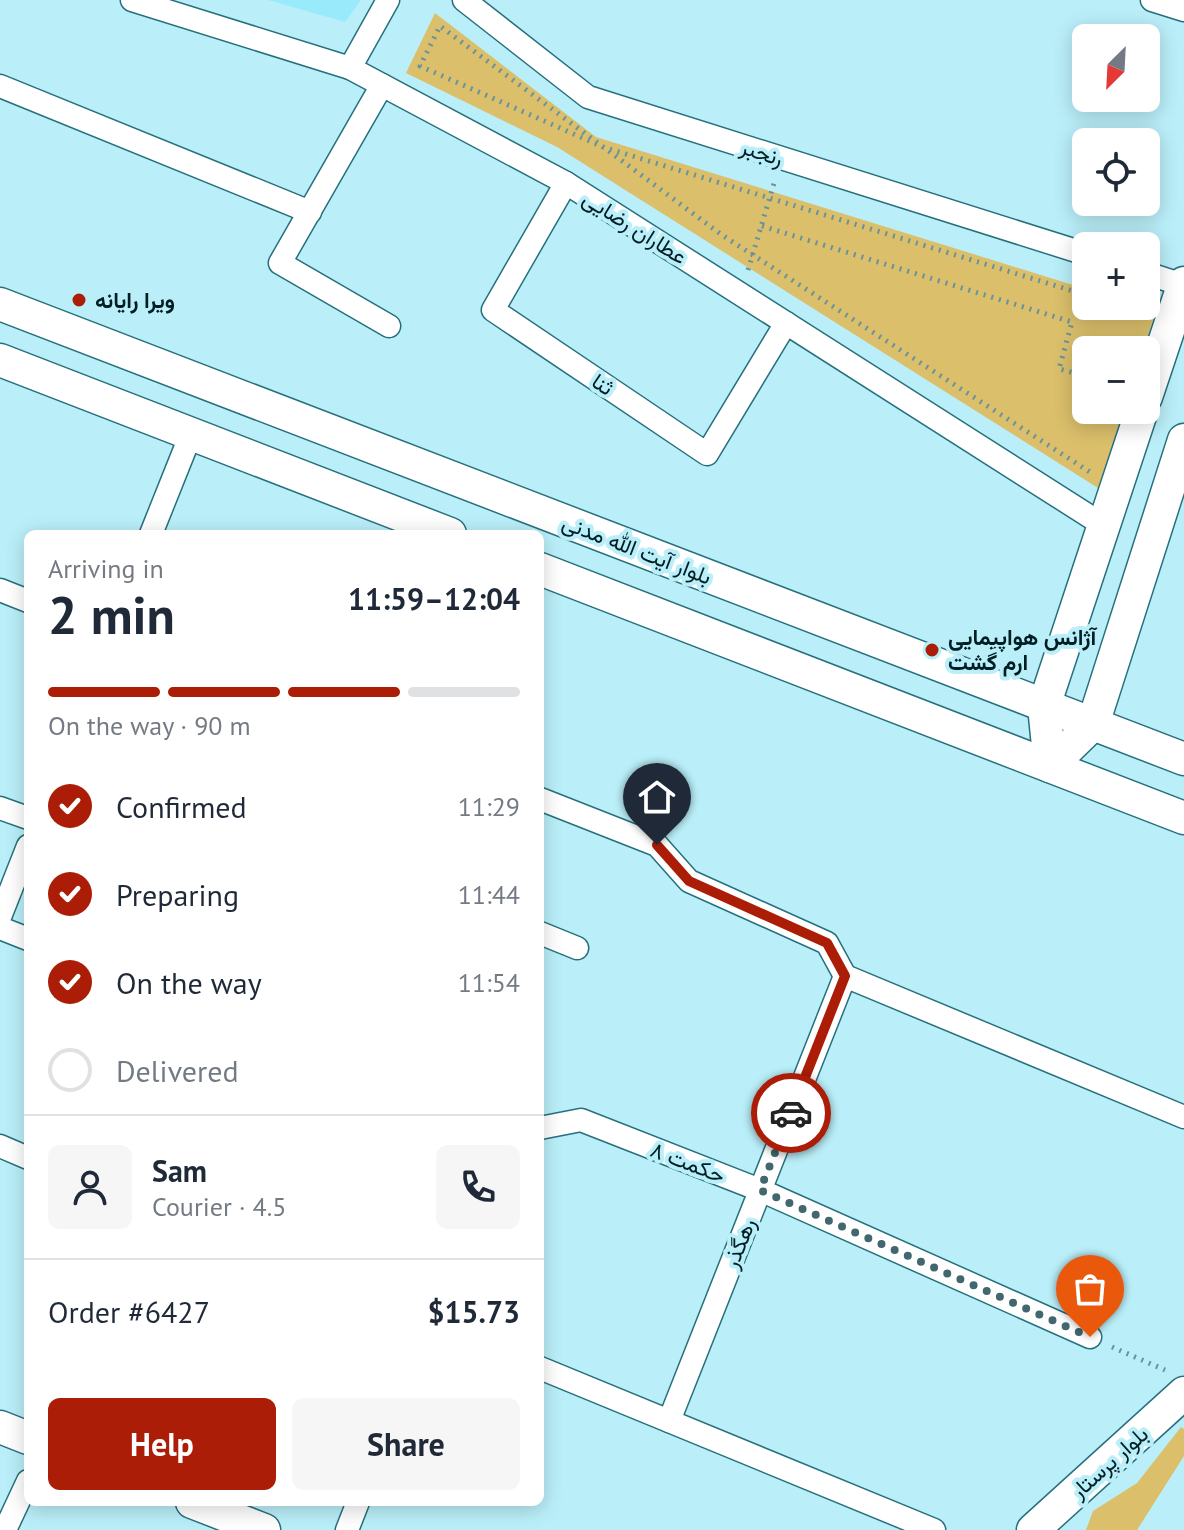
<!DOCTYPE html>
<html lang="en">
<head>
<meta charset="utf-8">
<style>
	:root { --surface:#fff; --page:#f6f6f7; --text:#1f2937; --muted:#747a83; --line:#e0e1e3; --accent:#ac1d07 }
	body { margin:0; font-family:"PT Sans",Vazirmatn,sans-serif; background:var(--page); color:var(--text); height:100vh; display:flex; flex-direction:column; font-size:30px; white-space:nowrap }
	* { box-sizing:border-box; margin:0 }
	p { font-size:26px; color:var(--muted) }
	.icon { flex:none; width:44px; height:44px; fill:none; stroke:currentColor; stroke-width:2; stroke-linecap:round; stroke-linejoin:round }
	.map { position:relative; flex:1; overflow:hidden }
	.drawer { position:absolute; left:24px; top:530px; width:520px; height:976px; display:flex; flex-direction:column; background:var(--surface); border-radius:12px; box-shadow:0 4px 20px #0003 }
	.drawer>* { flex:none }
	.needle { width:52px; rotate:204deg }
	.tools { position:absolute; left:1072px; top:24px; display:grid; gap:16px }
	.tools a { display:grid; place-items:center; width:88px; height:88px; border-radius:12px; background:var(--surface); box-shadow:0 4px 20px #0003; font-size:40px }
	.pin { position:absolute; display:grid; place-items:center; width:68px; height:68px; color:#fff; margin:-82px -34px; border-radius:50% 50% 50% 0; rotate:-45deg; box-shadow:0 0 8px #0007 }
	.pin .icon { rotate:45deg }
	.courier { position:absolute; display:grid; place-items:center; width:80px; height:80px; margin:-40px; border:6px solid #ac1d07; border-radius:50%; background:#fff; color:#222; box-shadow:0 2px 10px #0007 }
	.summary em { font-style:normal; font-weight:600 }
	.summary div { display:flex; flex-direction:column-reverse }
	.summary { display:flex; align-items:center; justify-content:space-between; height:136px; padding:0 24px }
	h1 { font-size:52px; font-weight:600; line-height:60px }
	.bar { display:grid; grid-template-columns:repeat(4,1fr); gap:12px 8px; align-content:center; height:96px; padding:0 24px }
	.bar i { height:10px; border-radius:6px; background:var(--line) }
	.bar .current { background:var(--accent) }
	.bar p { grid-column:span 4 }
	.line { display:flex; align-items:center; gap:20px; padding:0 24px; border-top:2px solid var(--line) }
	.line div { flex:1 }
	.round { display:grid; place-items:center; flex:none; width:84px; height:84px; border-radius:12px; background:var(--page) }
	ol { padding:0 24px; list-style:none }
	li { display:flex; align-items:center; gap:24px; height:88px }
	li p { margin-inline-start:auto }
	li .icon { padding:8px; border-radius:50%; background:var(--accent); color:#fff; stroke-width:4 }
	li:last-child { color:var(--muted) }
	li i { width:44px; height:44px; border:4px solid var(--line); border-radius:50% }
	.cta { display:flex; gap:16px; margin-top:auto; padding:16px 24px }
	.cta a { flex:1; height:92px; border-radius:12px; background:var(--accent); color:#fff; font-size:32px; font-weight:600; line-height:92px; text-align:center }
	.cta a+a { background:var(--page); color:var(--text) }
	.map>svg:first-child { display:block }
	.built { fill:#99eafa }
	.green { fill:#dbbf6b }
	.lines { fill:none; stroke-linecap:round; stroke-linejoin:round }
	.street-casing { stroke:#26707d; stroke-width:25 }
	.secondary-casing { stroke:#26707d; stroke-width:35 }
	.path { stroke:#69939b; stroke-width:5; stroke-dasharray:2 6; stroke-linecap:butt }
	.street { stroke:#fff; stroke-width:22 }
	.secondary { stroke:#fff; stroke-width:32 }
	.done { stroke:#42676f; stroke-width:8; stroke-dasharray:0 14.4 }
	.route { stroke:#ac1d07; stroke-width:10 }
	.poi-dot { fill:#ac1d07; stroke:#baeff9; stroke-width:3 }
	.labels { text-anchor:middle; dominant-baseline:central; stroke-width:8; stroke-linejoin:round; paint-order:stroke }
	.street-label { font-size:22px; fill:#011e24; stroke:#baeff9 }
	.poi-label { font-size:22px; font-weight:bold; fill:#011e24; stroke:#baeff9; text-anchor:start }
</style>
</head>
<body>
<div class="map">
<svg width="1184" height="1530" viewBox="0 0 1184 1530">
	<rect width="100%" height="100%" fill="#baeff9"/>
	<!-- built -->
	<path class="built" d="M 268,0 L 361,0 L 345,22 Z"/>
	<!-- green -->
	<g class="green">
		<path d="M 435,13 L 596,137 L 1086,289 L 1086,306 L 1139,306 L 1156,311 L 1143,350 L 1086,350 L 1086,410 L 1124,410 L 1098,488 L 557,147 L 406,73 Z"/>
		<path d="M 1181,1427 L 1184,1429 L 1184,1456 L 1137,1530 L 1086,1530 L 1093,1511 L 1137,1483 Z"/>
	</g>
	<g class="lines">
		<!-- street casing -->
		<g class="street-casing">
			<g id="street">
				<path d="M 132,0 L 350,68 L 566,183 L 1103,525"/>
				<path d="M 464,0 L 588,97 L 1086,254"/>
				<path d="M 1152,0 L 1184,10"/>
				<path d="M 350,68 L 388,0"/>
				<path d="M 382,85 L 280,263 L 389,326"/>
				<path d="M 0,86 L 310,212"/>
				<path d="M 566,183 L 493,310 L 707,454 L 786,323"/>
				<path d="M 1146,273 L 1183,285"/>
				<path d="M 151,534 L 191,434"/>
				<path d="M 0,590 L 28,601"/>
				<path d="M 540,799 L 657,845 L 689,881 L 827,943 L 845,976"/>
				<path d="M 0,808 L 28,818"/>
				<path d="M 0,917 L 28,846"/>
				<path d="M 0,928 L 28,939"/>
				<path d="M 540,933 L 577,948"/>
				<path d="M 845,976 L 1184,1117"/>
				<path d="M 540,1128 L 581,1120 L 760,1190 L 1090,1337"/>
				<path d="M 0,1146 L 28,1158"/>
				<path d="M 540,1368 L 934,1530"/>
				<path d="M 669,1421 L 845,976"/>
				<path d="M 5,1530 L 28,1481"/>
				<path d="M 347,1530 L 358,1502"/>
			</g>
		</g>
		<!-- secondary casing -->
		<g class="secondary-casing">
			<g id="secondary">
				<path d="M 0,304 L 1184,759"/>
				<path d="M 0,360 L 450,534"/>
				<path d="M 1146,397 L 1184,283"/>
				<path d="M 540,569 L 1184,818"/>
				<path d="M 1050,766 L 1044,706 L 1142,410"/>
				<path d="M 1050,766 L 1093,724 L 1184,440"/>
				<path d="M 0,1427 L 28,1438"/>
				<path d="M 192,1502 L 264,1530"/>
				<path d="M 1033,1530 L 1184,1393"/>
			</g>
		</g>
		<!-- path -->
		<g class="path">
			<path d="M 762,226 L 1072,322 L 1059,369 L 1086,376"/>
			<path d="M 748,270 L 775,180"/>
			<path d="M 1086,295 L 603,147 L 420,66 L 440,26 L 722,235 L 1093,474"/>
			<path d="M 1120,306 L 1143,313"/>
			<path d="M 1112,1347 L 1165,1370"/>
		</g>
		<!-- street -->
		<use href="#street" class="street"/>
		<!-- secondary -->
		<use href="#secondary" class="secondary"/>
	</g>
	<g class="lines">
		<!-- done -->
		<path class="done" d="M 791,1113 L 760,1190 L 1090,1337"/>
		<!-- route -->
		<path class="route" d="M 657,845 L 689,881 L 827,943 L 845,976 L 791,1113"/>
	</g>
	<!-- markers -->
	<g class="poi-dot">
		<circle cx="79" cy="300" r="8"/>
		<circle cx="932" cy="650" r="8"/>
	</g>
	<g class="labels">
		<!-- street labels -->
		<g class="street-label">
			<text transform="translate(762 152) rotate(18)">رنجبر</text>
			<text transform="translate(635 227) rotate(32)">عطاران رضایی</text>
			<text transform="translate(603 384) rotate(34)">ثنا</text>
			<text transform="translate(637 549) rotate(21)">بلوار آیت الله مدنی</text>
			<text transform="translate(688 1162) rotate(21)">حکمت ۸</text>
			<text transform="translate(739 1243) rotate(-68)">رهگذر</text>
			<text transform="translate(1109 1462) rotate(-42)">بلوار پرستار</text>
		</g>
		<!-- poi labels -->
		<g class="poi-label">
			<text x="95" y="300">ویرا رایانه</text>
			<text x="948" y="637">آژانس هواپیمایی<tspan x="948" dy="25">ارم‌ گشت</tspan></text>
		</g>
	</g>
</svg>
<div class="tools">
<a><svg class="needle" viewBox="-14 -14 28 28"><path d="M0-13l5 13h-10z" fill="#e53935"/><path d="M0 13l5-13h-10z" fill="#747a83"/></svg></a>
<a><svg class="icon" aria-label="locate" viewBox="0 0 24 24"><circle cx="12" cy="12" r="6"/><path d="M12 2v4M12 18v4M2 12h4M18 12h4"/></svg></a>
<a>+</a>
<a>−</a>
</div>
<div class="pin" style="left:1090px;top:1337px;background:#ea580c"><svg class="icon" aria-label="bag" viewBox="0 0 24 24"><path d="M5 8h14l-1 12H6zM9 8a3 3 0 0 1 6 0"/></svg></div>
<div class="pin" style="left:657px;top:845px;background:#1f2937"><svg class="icon" aria-label="home" viewBox="0 0 24 24"><path d="M3 11l9-7 9 7M6 9v11h12V9"/></svg></div>
<div class="courier" style="left:791px;top:1113px"><svg class="icon" aria-label="car" viewBox="0 0 24 24"><path d="M5 17H2v-5l4-1 3-4h7l3 4 3 1v5h-3M9 17h6M6 11h13"/><circle cx="7" cy="17" r="2"/><circle cx="17" cy="17" r="2"/></svg></div>
<section class="drawer">
<div class="summary"><div><h1>2 min</h1><p>Arriving in</p></div><em>11:59–12:04</em></div>
<div class="bar"><i class="current"></i><i class="current"></i><i class="current"></i><i></i><p>On the way · 90 m</p></div>
<ol>
<li><svg class="icon" aria-label="check" viewBox="0 0 24 24"><path d="M5 12l5 5 9-10"/></svg>Confirmed<p>11:29</p></li>
<li><svg class="icon" aria-label="check" viewBox="0 0 24 24"><path d="M5 12l5 5 9-10"/></svg>Preparing<p>11:44</p></li>
<li><svg class="icon" aria-label="check" viewBox="0 0 24 24"><path d="M5 12l5 5 9-10"/></svg>On the way<p>11:54</p></li>
<li><i></i>Delivered</li>
</ol>
<div class="line" style="height:144px"><a class="round"><svg class="icon" aria-label="person" viewBox="0 0 24 24"><circle cx="12" cy="8" r="4"/><path d="M4 21q1-7 8-7t8 7"/></svg></a><div><b>Sam</b><p>Courier · 4.5</p></div><a class="round"><svg class="icon" aria-label="phone" viewBox="0 0 24 24"><path d="M5 4h4l2 5-3 2q2 4 5 5l2-3 5 2v4C11 20 4 13 5 4z"/></svg></a></div>
<div class="line" style="height:104px"><div>Order #6427</div><b>$15.73</b></div>
<div class="cta"><a>Help</a><a>Share</a></div>
</section>
</div>
</body>
</html>
